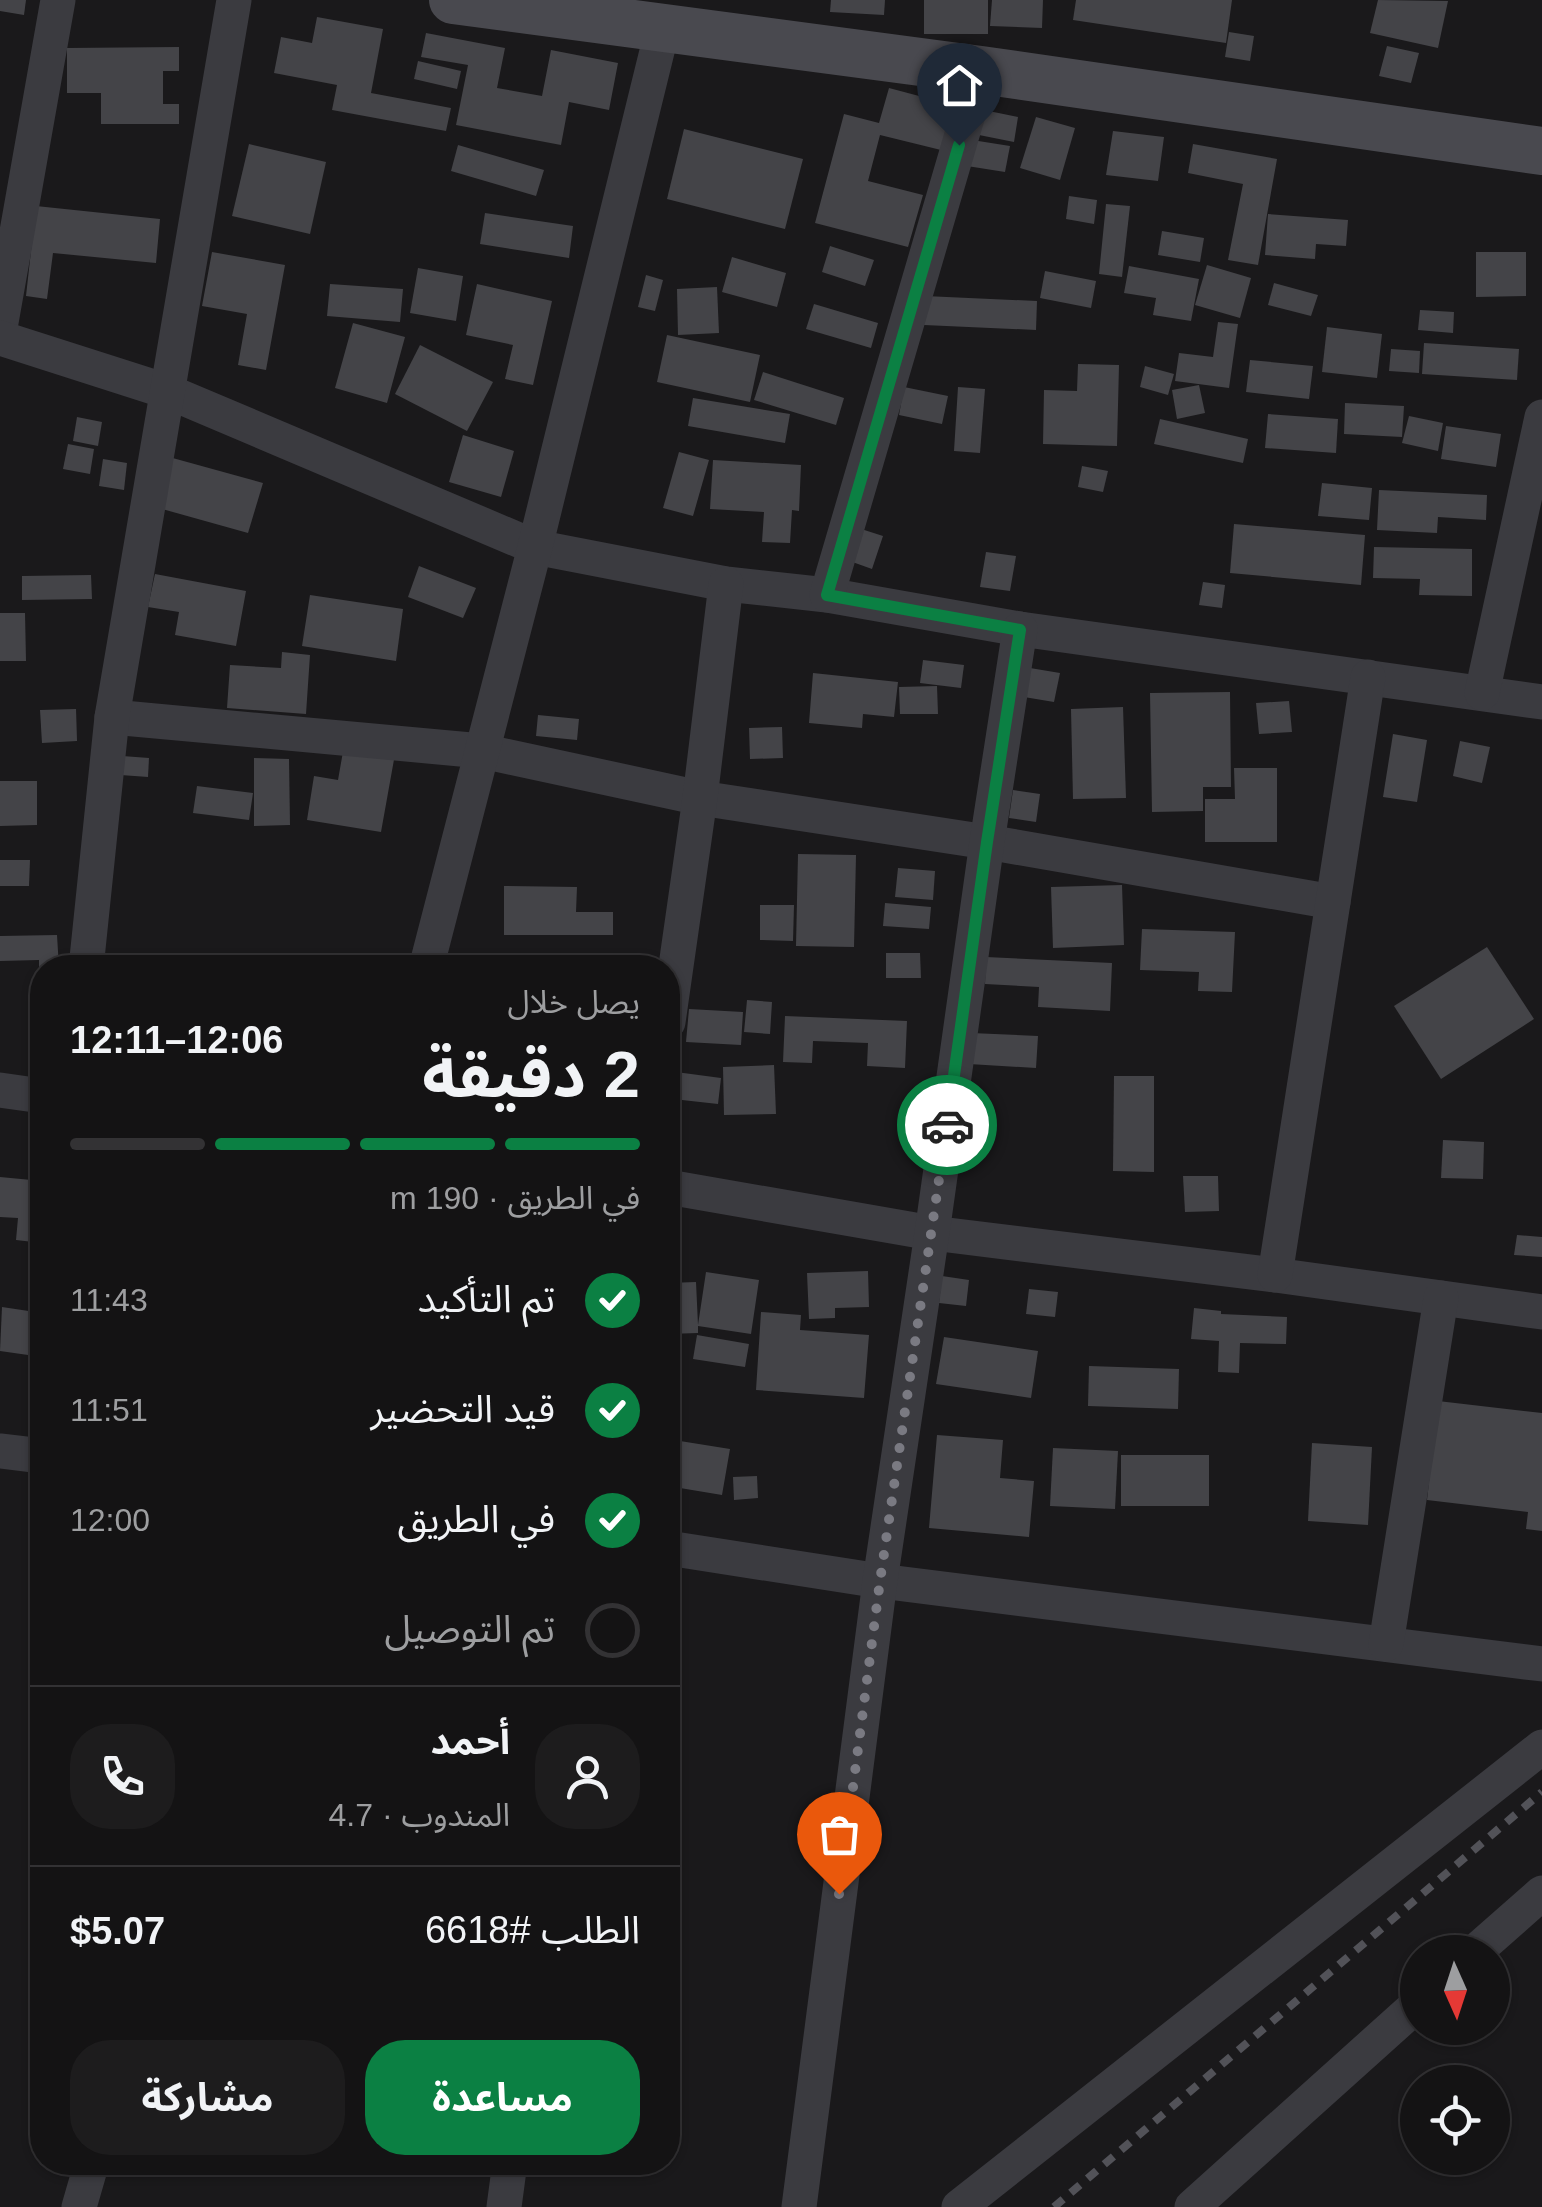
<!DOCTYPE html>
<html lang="ar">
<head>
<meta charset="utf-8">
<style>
	:root { --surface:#141314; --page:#1d1c1d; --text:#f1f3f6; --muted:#9d9ea0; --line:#333234; --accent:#0b8043 }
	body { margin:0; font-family:Arial,"Noto Sans Arabic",sans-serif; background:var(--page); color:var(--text); direction:rtl; height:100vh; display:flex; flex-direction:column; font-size:38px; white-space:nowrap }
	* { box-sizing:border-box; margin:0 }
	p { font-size:32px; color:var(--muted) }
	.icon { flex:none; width:55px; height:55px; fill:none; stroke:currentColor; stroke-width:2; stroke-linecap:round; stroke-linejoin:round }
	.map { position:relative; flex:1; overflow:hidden; direction:ltr }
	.drawer { position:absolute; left:30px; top:955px; width:650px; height:1220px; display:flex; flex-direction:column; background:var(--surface); border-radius:40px; box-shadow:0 2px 8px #0004,0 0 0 2px var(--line); direction:rtl }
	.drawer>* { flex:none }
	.needle { width:65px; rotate:177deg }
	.controls { position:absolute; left:1400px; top:1935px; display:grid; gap:20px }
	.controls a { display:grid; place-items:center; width:110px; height:110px; border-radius:50%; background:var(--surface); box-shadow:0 2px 8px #0004,0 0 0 2px var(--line); font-size:50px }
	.pin { position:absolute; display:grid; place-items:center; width:85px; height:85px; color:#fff; margin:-102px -42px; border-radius:50% 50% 50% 0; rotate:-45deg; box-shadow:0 0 10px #0007 }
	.pin .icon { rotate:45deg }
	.courier { position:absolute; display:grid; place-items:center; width:100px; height:100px; margin:-50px; border:8px solid #0b8043; border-radius:50%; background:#fff; color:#222; box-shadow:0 2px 12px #0007 }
	.headline em { font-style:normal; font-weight:700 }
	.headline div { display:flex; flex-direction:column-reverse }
	.headline { display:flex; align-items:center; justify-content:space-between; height:170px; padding:0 40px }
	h1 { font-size:65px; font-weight:700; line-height:75px }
	.bar { display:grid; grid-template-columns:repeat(4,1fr); gap:15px 10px; align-content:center; height:120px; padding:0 40px }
	.bar i { height:12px; border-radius:8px; background:var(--line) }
	.bar .current { background:var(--accent) }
	.bar p { grid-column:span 4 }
	.line { display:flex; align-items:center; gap:25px; padding:0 40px; border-top:2px solid var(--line) }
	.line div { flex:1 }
	.round { display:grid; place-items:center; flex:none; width:105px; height:105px; border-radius:40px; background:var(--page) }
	ol { padding:0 40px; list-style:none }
	li { display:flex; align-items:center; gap:30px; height:110px }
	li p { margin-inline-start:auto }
	li .icon { padding:10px; border-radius:50%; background:var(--accent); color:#fff; stroke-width:4 }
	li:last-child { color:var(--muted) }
	li i { width:55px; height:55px; border:5px solid var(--line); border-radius:50% }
	.cta { display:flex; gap:20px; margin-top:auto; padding:20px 40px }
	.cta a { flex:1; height:115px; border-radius:40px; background:var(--accent); color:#fff; font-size:40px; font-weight:700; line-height:115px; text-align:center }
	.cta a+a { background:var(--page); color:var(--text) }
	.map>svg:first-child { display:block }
	.building { fill:#444448 }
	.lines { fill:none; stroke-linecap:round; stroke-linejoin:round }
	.minor { stroke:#3b3b40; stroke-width:35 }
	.secondary { stroke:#49494f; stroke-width:48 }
	.rail { stroke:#525258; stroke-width:8; stroke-dasharray:12 10; stroke-linecap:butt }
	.done { stroke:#7a7a82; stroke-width:10; stroke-dasharray:0 18 }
	.route { stroke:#0b8043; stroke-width:12 }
</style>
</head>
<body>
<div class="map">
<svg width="1542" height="2207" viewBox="0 0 1542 2207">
	<rect width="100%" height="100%" fill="#1a191b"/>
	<!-- building -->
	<g class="building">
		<path d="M 0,0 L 26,0 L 24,15 L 0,11 Z"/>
		<path d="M 831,0 L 885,0 L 884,15 L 830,12 Z"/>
		<rect x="924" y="0" width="64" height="34"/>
		<path d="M 992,0 L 1043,0 L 1042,28 L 990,26 Z"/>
		<path d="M 1076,0 L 1232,0 L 1226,43 L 1073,20 Z"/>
		<path d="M 1378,0 L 1448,1 L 1438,48 L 1370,33 Z"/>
		<path d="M 317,17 L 383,29 L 371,93 L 451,108 L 446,131 L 332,110 L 337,85 L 274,73 L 281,37 L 312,43 Z"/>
		<path d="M 1229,32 L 1254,36 L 1250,61 L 1225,57 Z"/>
		<path d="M 426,33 L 505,48 L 497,88 L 542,96 L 551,50 L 618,63 L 609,110 L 569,102 L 561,145 L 456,125 L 468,65 L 421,57 Z"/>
		<path d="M 1387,46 L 1419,53 L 1411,83 L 1379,76 Z"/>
		<path d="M 179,47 L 179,71 L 163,71 L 163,104 L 179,104 L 179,124 L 101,124 L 101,93 L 67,93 L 67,48 Z"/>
		<path d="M 418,61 L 461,71 L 457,89 L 414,79 Z"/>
		<path d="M 889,88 L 953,105 L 941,150 L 880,135 L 868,181 L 923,195 L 908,247 L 815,223 L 844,114 L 879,123 Z"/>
		<path d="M 979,109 L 1018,117 L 1014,142 L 974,134 Z"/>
		<path d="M 1036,117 L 1075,128 L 1060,180 L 1020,168 Z"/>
		<path d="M 684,129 L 803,159 L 785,229 L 667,199 Z"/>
		<path d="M 1113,131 L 1164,137 L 1158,181 L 1106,175 Z"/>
		<path d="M 972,140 L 1010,146 L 1005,172 L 967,166 Z"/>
		<path d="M 249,144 L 326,162 L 310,234 L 232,216 Z"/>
		<path d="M 1193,144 L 1277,159 L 1258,265 L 1228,260 L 1243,184 L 1188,173 Z"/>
		<path d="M 458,145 L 544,170 L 536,196 L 451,171 Z"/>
		<path d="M 1069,196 L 1097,200 L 1094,224 L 1066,219 Z"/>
		<path d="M 1106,204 L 1130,206 L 1122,277 L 1099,274 Z"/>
		<path d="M 36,206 L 160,219 L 156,263 L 53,253 L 47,299 L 26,296 Z"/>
		<path d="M 485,213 L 573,226 L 569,258 L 480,244 Z"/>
		<path d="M 1268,214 L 1348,220 L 1346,246 L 1316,244 L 1315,259 L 1265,255 Z"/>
		<path d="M 1162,231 L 1204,238 L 1200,262 L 1158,255 Z"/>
		<path d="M 830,246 L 874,260 L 865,286 L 822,272 Z"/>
		<path d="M 212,252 L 285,265 L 266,370 L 238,365 L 247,314 L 202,306 Z"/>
		<path d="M 1476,252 L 1526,252 L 1526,296 L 1476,297 Z"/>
		<path d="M 732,257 L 786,273 L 777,307 L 722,292 Z"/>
		<path d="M 1207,265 L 1251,278 L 1240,318 L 1195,305 Z"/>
		<path d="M 1129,266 L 1199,279 L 1191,321 L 1153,315 L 1156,298 L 1124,293 Z"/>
		<path d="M 418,268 L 463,276 L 456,321 L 410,313 Z"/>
		<path d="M 1045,271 L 1096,281 L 1091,308 L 1040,298 Z"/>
		<path d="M 646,275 L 663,280 L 655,311 L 638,307 Z"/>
		<path d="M 1274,283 L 1318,295 L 1311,316 L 1268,305 Z"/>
		<path d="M 330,284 L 403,289 L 400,322 L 327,316 Z"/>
		<path d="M 477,284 L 552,301 L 533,385 L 505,379 L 513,345 L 466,335 Z"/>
		<path d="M 717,287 L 719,333 L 678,335 L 677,289 Z"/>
		<path d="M 925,296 L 1037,301 L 1036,330 L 924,325 Z"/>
		<path d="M 814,304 L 878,323 L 871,348 L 806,329 Z"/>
		<path d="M 1420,310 L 1454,312 L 1453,333 L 1418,330 Z"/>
		<path d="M 1218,322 L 1238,324 L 1229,388 L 1175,381 L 1179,353 L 1213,357 Z"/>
		<path d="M 353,323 L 405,337 L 387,403 L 335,388 Z"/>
		<path d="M 1327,327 L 1382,334 L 1377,378 L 1322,372 Z"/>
		<path d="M 667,335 L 760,355 L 750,402 L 657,382 Z"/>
		<path d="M 1424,343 L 1519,349 L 1517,380 L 1422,374 Z"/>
		<path d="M 420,345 L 493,382 L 467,431 L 395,394 Z"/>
		<path d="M 1391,349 L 1420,351 L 1419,373 L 1389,371 Z"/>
		<path d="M 1250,360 L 1313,366 L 1309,399 L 1246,392 Z"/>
		<path d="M 1078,364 L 1119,365 L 1117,446 L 1043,444 L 1044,390 L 1077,391 Z"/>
		<path d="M 1145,366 L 1174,374 L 1168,395 L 1140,387 Z"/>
		<path d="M 763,372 L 844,398 L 836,425 L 754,400 Z"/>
		<path d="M 1199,385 L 1205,413 L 1177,419 L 1172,390 Z"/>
		<path d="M 904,387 L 948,396 L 942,424 L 899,415 Z"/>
		<path d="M 958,387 L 985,389 L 980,453 L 954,451 Z"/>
		<path d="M 693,398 L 790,414 L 785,443 L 688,426 Z"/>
		<path d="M 1345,403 L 1404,406 L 1402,437 L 1344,434 Z"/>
		<path d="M 1268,414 L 1338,419 L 1336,453 L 1265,448 Z"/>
		<path d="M 1409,416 L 1443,423 L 1438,451 L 1402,443 Z"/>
		<path d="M 77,417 L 102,422 L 98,446 L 73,441 Z"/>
		<path d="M 1160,419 L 1248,439 L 1243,463 L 1154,444 Z"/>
		<path d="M 1446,426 L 1501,434 L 1496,467 L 1441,459 Z"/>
		<path d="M 463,435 L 514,451 L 501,497 L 449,482 Z"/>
		<path d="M 68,444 L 94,449 L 90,474 L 63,469 Z"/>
		<path d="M 679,452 L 709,460 L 693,516 L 663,508 Z"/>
		<path d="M 169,457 L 263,483 L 248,533 L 155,507 Z"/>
		<path d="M 103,459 L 127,463 L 124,490 L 99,486 Z"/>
		<path d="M 713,460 L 801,465 L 799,511 L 792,510 L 790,543 L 762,542 L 764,512 L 710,509 Z"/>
		<path d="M 1082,466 L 1108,471 L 1103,492 L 1078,487 Z"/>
		<path d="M 1322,483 L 1372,488 L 1369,520 L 1318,516 Z"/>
		<path d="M 1379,490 L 1487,495 L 1486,520 L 1438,517 L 1437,533 L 1377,530 Z"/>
		<path d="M 1234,524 L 1365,535 L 1361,585 L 1230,573 Z"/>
		<path d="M 855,527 L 883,536 L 872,569 L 844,559 Z"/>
		<path d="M 1374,547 L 1472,549 L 1472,596 L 1419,595 L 1420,579 L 1373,578 Z"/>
		<path d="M 986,552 L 1016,556 L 1010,591 L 980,587 Z"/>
		<path d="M 419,566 L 476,588 L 463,618 L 408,597 Z"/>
		<path d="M 155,574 L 246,591 L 236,646 L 175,635 L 179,612 L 148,607 Z"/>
		<path d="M 91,575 L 92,599 L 22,600 L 22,576 Z"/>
		<path d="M 1203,582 L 1225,585 L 1222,608 L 1199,605 Z"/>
		<path d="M 310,595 L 403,609 L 396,661 L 302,646 Z"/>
		<path d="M 0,613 L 25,613 L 26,661 L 0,661 Z"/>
		<path d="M 282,652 L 310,655 L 306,714 L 227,708 L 230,665 L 281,668 Z"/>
		<path d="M 923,660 L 964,665 L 961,688 L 920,683 Z"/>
		<path d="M 1030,668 L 1060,673 L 1054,702 L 1024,697 Z"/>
		<path d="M 813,673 L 898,682 L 894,717 L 863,714 L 862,728 L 809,723 Z"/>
		<path d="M 937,686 L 938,714 L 900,714 L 899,687 Z"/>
		<path d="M 1230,692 L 1231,787 L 1203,787 L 1203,811 L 1152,812 L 1150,693 Z"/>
		<path d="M 1289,701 L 1292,732 L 1259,734 L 1256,703 Z"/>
		<path d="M 1123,707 L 1126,798 L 1073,799 L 1071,709 Z"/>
		<path d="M 76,709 L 77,741 L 42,743 L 40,710 Z"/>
		<path d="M 538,715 L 579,719 L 577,740 L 536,736 Z"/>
		<path d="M 782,727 L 783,758 L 750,759 L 749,728 Z"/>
		<path d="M 1393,734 L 1427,740 L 1417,802 L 1383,797 Z"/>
		<path d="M 1460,741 L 1490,747 L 1482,783 L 1453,776 Z"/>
		<path d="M 344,746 L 395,754 L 381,832 L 307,820 L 314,776 L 338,780 Z"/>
		<path d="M 109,755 L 149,758 L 148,777 L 107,774 Z"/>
		<path d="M 254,758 L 289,759 L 290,825 L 254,826 Z"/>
		<path d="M 1234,768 L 1277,768 L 1277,842 L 1205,842 L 1205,799 L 1235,799 Z"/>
		<path d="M 0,781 L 37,781 L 37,825 L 0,826 Z"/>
		<path d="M 197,786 L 253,793 L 249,820 L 193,813 Z"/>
		<path d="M 1013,790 L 1040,794 L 1036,822 L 1009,818 Z"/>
		<path d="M 798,854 L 856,855 L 854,947 L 796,946 Z"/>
		<path d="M 0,860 L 30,860 L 29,886 L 0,886 Z"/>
		<path d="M 898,868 L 935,871 L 933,900 L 895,897 Z"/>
		<path d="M 1122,885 L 1124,945 L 1053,948 L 1051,887 Z"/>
		<path d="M 504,886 L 577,887 L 576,912 L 613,912 L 613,935 L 504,935 Z"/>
		<path d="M 885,903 L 931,907 L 929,929 L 883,926 Z"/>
		<path d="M 760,905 L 794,905 L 793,941 L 760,940 Z"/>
		<path d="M 1142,929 L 1235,932 L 1232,992 L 1198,991 L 1199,972 L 1140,970 Z"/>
		<path d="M 57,935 L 59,968 L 42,968 L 42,975 L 39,975 L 39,960 L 0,961 L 0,936 Z"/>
		<path d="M 1487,947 L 1534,1019 L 1441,1079 L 1394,1006 Z"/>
		<path d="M 886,953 L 920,953 L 921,978 L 886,978 Z"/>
		<path d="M 986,957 L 1112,963 L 1110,1011 L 1038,1007 L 1039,987 L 985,984 Z"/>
		<path d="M 747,1000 L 772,1002 L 770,1034 L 744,1032 Z"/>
		<path d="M 689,1009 L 743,1012 L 741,1045 L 686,1042 Z"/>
		<path d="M 785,1016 L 907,1021 L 905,1068 L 867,1066 L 868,1043 L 813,1041 L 812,1063 L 783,1062 Z"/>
		<path d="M 971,1033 L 1038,1036 L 1036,1068 L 969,1064 Z"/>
		<path d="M 774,1065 L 776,1114 L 724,1115 L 723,1067 Z"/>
		<path d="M 676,1072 L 721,1078 L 718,1104 L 673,1099 Z"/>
		<path d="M 1114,1076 L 1154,1076 L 1154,1172 L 1113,1171 Z"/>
		<path d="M 1443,1140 L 1484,1142 L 1483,1179 L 1441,1178 Z"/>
		<path d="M 1183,1176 L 1218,1176 L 1219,1211 L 1185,1212 Z"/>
		<path d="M 0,1177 L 42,1181 L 42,1243 L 16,1240 L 18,1218 L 0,1217 Z"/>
		<path d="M 1517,1235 L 1542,1237 L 1542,1257 L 1514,1255 Z"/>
		<path d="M 868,1271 L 869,1307 L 835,1308 L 835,1318 L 809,1319 L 807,1273 Z"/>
		<path d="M 706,1272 L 759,1280 L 751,1334 L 698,1326 L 698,1333 L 668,1334 L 668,1283 L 696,1282 L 698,1325 Z"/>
		<path d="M 942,1276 L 969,1280 L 966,1306 L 939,1303 Z"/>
		<path d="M 1029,1289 L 1058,1292 L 1055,1317 L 1026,1314 Z"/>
		<path d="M 2,1307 L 42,1313 L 42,1357 L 0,1351 Z"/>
		<path d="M 1194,1308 L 1221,1311 L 1221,1314 L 1287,1317 L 1286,1344 L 1240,1343 L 1239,1373 L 1218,1372 L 1219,1341 L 1191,1339 Z"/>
		<path d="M 761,1312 L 801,1315 L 800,1330 L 869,1335 L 864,1398 L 756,1390 Z"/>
		<path d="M 697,1335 L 749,1344 L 745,1367 L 693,1359 Z"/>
		<path d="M 944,1337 L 1038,1351 L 1031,1398 L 936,1384 Z"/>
		<path d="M 1089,1366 L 1179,1369 L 1178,1409 L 1088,1406 Z"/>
		<path d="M 1438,1401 L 1542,1413 L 1542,1531 L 1526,1529 L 1528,1512 L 1427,1500 Z"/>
		<path d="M 937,1435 L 1003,1440 L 1000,1478 L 1034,1481 L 1029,1537 L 929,1528 Z"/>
		<path d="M 680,1441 L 730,1449 L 722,1495 L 668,1486 L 668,1455 L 677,1457 Z"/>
		<path d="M 1312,1443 L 1372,1447 L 1368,1525 L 1308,1521 Z"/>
		<path d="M 1053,1448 L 1118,1451 L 1115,1509 L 1050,1506 Z"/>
		<rect x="1121" y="1455" width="88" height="51"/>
		<path d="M 757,1476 L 758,1498 L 734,1500 L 733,1477 Z"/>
	</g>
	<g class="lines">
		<!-- minor -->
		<g class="minor">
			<path d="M 0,328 L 58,0"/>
			<path d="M 0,338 L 169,392 L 535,547 L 726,584 L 827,595 L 1020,629 L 1542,702"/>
			<path d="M 827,595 L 981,70"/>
			<path d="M 1482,693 L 1542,417"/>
			<path d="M 112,717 L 482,751 L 700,798 L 987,842 L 1333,902"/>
			<path d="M 86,968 L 112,717 L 234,0"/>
			<path d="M 426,968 L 535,547 L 663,27"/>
			<path d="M 668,1022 L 700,798 L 726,584"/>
			<path d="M 0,1090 L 42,1096"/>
			<path d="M 668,1187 L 932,1233 L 1275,1275 L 1542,1312"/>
			<path d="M 1275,1275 L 1368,677"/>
			<path d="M 0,1451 L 42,1456"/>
			<path d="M 668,1548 L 880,1581 L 1542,1664"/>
			<path d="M 1386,1644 L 1441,1298"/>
			<path d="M 1475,1952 L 1542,1893"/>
			<path d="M 79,2207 L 92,2162"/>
			<path d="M 504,2207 L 510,2162"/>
			<path d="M 799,2207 L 880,1581 L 932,1233 L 987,842 L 1020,629"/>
			<path d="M 959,2207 L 1542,1747"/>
			<path d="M 1192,2207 L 1418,2004"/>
		</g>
		<!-- secondary -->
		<path class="secondary" d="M 453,0 L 981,70 L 1542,151"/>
		<!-- rail -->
		<path class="rail" d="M 1054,2207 L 1542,1792"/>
	</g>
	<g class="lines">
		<!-- done -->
		<path class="done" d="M 839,1894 L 880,1581 L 947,1125"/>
		<!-- route -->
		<path class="route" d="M 947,1125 L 987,842 L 1020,630 L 827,595 L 959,145"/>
	</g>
</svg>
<div class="controls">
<a><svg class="needle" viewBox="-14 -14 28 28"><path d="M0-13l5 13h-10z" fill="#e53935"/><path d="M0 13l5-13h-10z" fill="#9d9ea0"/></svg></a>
<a><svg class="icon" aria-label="locate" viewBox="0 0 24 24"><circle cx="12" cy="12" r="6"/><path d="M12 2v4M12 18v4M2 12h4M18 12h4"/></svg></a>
</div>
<div class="pin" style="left:839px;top:1894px;background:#ea580c"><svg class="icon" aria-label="bag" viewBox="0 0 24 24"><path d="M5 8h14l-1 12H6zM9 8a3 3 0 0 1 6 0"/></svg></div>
<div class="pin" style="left:959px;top:145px;background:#1f2937"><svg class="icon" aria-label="home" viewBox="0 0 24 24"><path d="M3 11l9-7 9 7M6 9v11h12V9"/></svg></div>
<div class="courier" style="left:947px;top:1125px"><svg class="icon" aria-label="car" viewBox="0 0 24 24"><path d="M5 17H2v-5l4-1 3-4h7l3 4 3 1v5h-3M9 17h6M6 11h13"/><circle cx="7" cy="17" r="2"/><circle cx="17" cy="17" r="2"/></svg></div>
<section class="drawer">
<div class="headline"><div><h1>2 دقيقة</h1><p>يصل خلال</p></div><em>12:06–12:11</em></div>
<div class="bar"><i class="current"></i><i class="current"></i><i class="current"></i><i></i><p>في الطريق · 190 m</p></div>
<ol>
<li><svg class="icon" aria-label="check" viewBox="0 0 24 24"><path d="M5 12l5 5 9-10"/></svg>تم التأكيد<p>11:43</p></li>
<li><svg class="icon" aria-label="check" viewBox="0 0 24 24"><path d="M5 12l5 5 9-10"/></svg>قيد التحضير<p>11:51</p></li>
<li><svg class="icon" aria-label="check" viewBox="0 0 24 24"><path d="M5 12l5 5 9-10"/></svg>في الطريق<p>12:00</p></li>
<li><i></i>تم التوصيل</li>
</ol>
<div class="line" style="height:180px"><a class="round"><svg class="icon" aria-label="person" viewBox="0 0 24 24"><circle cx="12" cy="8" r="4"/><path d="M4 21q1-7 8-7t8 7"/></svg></a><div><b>أحمد</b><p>المندوب · 4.7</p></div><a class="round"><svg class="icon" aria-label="phone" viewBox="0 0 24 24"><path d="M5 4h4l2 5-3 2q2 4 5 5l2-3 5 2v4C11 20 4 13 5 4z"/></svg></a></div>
<div class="line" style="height:130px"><div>الطلب #6618</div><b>$5.07</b></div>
<div class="cta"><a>مساعدة</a><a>مشاركة</a></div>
</section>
</div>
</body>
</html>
